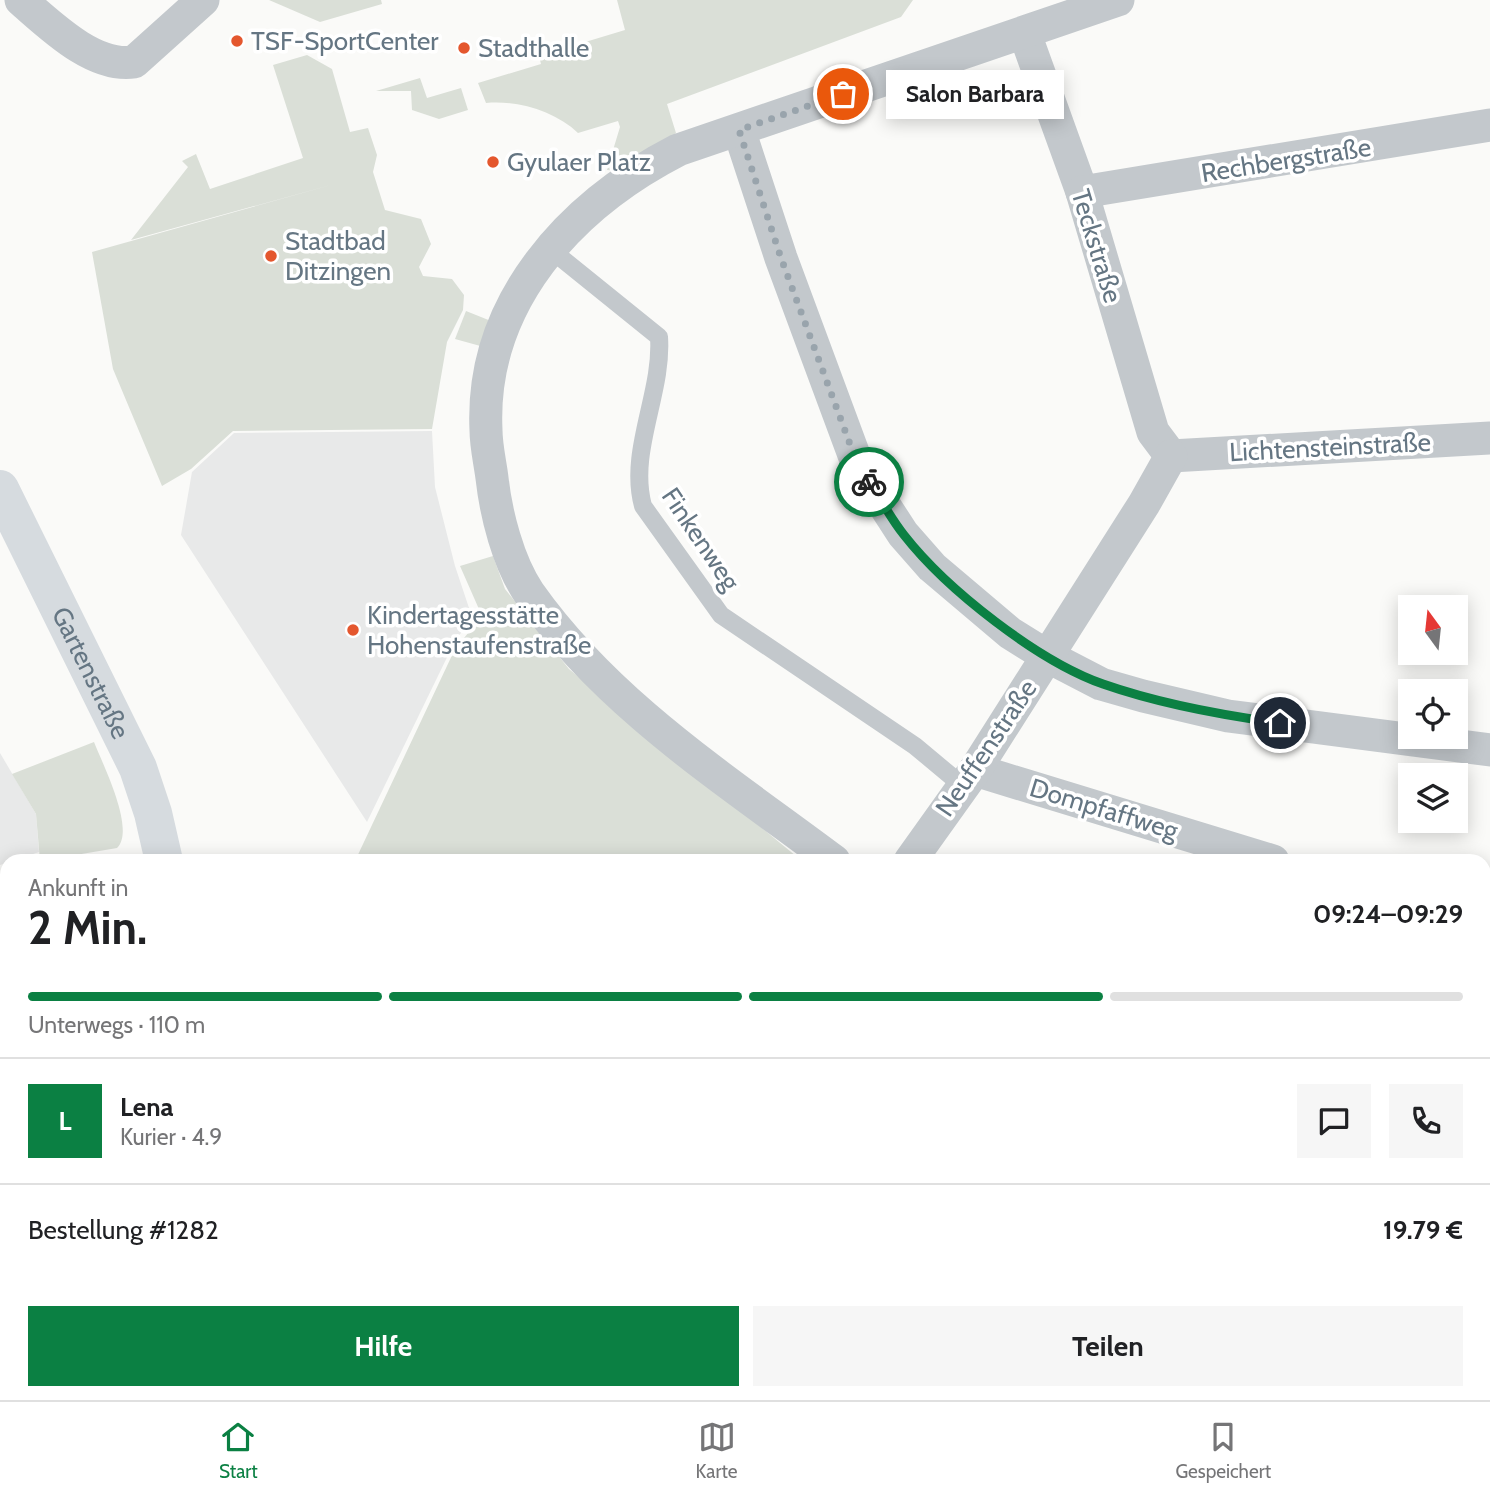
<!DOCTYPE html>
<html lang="de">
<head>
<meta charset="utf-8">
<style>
	:root { --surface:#fff; --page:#f6f6f6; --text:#202124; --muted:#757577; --line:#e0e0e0; --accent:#0b8043 }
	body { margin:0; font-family:Cabin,sans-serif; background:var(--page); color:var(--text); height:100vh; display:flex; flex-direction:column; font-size:26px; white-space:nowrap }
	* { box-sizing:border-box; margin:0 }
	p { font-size:23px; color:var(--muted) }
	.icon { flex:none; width:38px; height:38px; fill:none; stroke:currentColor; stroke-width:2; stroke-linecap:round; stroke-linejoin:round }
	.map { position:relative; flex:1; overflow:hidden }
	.side { position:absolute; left:0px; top:854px; width:1491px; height:546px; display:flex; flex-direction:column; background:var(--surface); border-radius:21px 21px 0 0; box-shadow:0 4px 18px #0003 }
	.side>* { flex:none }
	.needle { width:46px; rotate:345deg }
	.tools { position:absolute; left:1398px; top:595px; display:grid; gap:14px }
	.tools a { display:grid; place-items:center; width:70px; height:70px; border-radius:0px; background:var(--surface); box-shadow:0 4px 18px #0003; font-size:35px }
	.pin { position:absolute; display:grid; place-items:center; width:60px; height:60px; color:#fff; margin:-30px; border:4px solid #fff; border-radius:50%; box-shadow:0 2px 7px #0007 }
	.courier { position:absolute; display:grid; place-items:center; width:70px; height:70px; margin:-35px; border:5px solid #0b8043; border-radius:50%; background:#fff; color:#222; box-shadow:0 2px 9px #0007 }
	.bubble { position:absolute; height:49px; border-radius:0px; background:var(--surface); box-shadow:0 4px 18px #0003; font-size:23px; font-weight:800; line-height:49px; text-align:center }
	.overview em { font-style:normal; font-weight:800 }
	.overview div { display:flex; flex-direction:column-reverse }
	.overview { display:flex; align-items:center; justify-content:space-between; height:119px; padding:0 28px }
	h1 { font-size:46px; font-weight:800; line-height:52px }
	.bar { display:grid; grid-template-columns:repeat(4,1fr); gap:10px 7px; align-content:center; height:84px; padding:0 28px }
	.bar i { height:9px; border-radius:5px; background:var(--line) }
	.bar .selected { background:var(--accent) }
	.bar p { grid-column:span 4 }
	.line { display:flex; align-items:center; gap:18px; padding:0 28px; border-top:2px solid var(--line) }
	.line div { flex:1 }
	.round { display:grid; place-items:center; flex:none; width:74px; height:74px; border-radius:0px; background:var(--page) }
	.action { display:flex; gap:14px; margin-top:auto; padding:14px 28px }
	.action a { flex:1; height:80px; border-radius:0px; background:var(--accent); color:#fff; font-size:28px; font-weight:800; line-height:80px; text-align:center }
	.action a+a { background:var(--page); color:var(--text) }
	.tab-bar { display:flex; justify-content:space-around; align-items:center; height:98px; border-top:2px solid var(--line); background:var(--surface); font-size:19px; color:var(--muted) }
	.tab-bar a { display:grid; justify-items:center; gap:4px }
	.tab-bar .selected { color:var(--accent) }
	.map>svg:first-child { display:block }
	.built { fill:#e8e9e9 }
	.green { fill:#dadfd7 }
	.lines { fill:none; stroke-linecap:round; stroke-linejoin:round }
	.lane { stroke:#c3c8cc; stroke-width:18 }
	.street { stroke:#c3c8cc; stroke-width:33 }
	.secondary { stroke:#d6dbdf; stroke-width:38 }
	.done { stroke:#99a4ac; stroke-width:7; stroke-dasharray:0 12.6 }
	.route { stroke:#0b8043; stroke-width:9 }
	.poi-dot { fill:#e4572e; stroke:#fff; stroke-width:2.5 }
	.labels { text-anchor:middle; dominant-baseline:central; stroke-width:7; stroke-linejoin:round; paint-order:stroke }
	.poi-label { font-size:26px; fill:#657683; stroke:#fff; text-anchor:start }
	.street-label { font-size:26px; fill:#657683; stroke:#fff }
</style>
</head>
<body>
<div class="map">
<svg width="1490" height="1400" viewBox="0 0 1490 1400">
	<rect width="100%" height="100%" fill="#fafaf8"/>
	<!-- built -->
	<g class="built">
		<path d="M 432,431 L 435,487 L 455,566 L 472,617 L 454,643 L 367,822 L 181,535 L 192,472 L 234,433 Z"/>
		<path d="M 0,753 L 36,814 L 39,852 L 0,865 Z"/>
	</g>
	<!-- green -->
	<g class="green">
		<path d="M 269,0 L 381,0 L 382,4 L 320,22 Z"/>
		<path d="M 617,0 L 913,0 L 901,17 L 667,104 L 676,133 L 634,172 L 607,170 L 620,127 L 618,121 L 578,133 C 555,111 517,100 486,103 L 478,83 L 541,64 L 539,56 L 625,30 Z"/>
		<path d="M 307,55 L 332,69 L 350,132 L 368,128 L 377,155 L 373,172 L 385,210 L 421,219 L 431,244 L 419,267 L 423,276 L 452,279 L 464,295 L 463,310 L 447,342 L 432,429 L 233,431 L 191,469 L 162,486 L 113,369 L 92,252 L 338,183 L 131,240 L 188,167 L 182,161 L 196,154 L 210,189 L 303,158 L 273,65 Z"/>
		<path d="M 420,78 L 427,98 L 461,88 L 468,110 L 439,119 L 412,110 L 411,91 L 376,91 Z"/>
		<path d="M 466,311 L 491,321 L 484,347 L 455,339 Z"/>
		<path d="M 493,556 L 505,589 L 569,669 L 802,861 L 355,861 L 455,649 L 482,616 L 460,566 Z"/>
		<path d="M 94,742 C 103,765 136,830 117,848 L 40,861 L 36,814 L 12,774 Z"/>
	</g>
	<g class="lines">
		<!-- lane -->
		<g class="lane">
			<path d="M 550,249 L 659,337 C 663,393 628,451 643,506 L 721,615 L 915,746 L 963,786"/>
			<path d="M 877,1393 C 903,1400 929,1398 956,1393"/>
		</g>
		<!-- street -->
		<g class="street">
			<path d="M 21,0 C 50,25 93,68 134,62 L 203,0"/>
			<path d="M 1025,34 L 1082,192 L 1153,432 L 1171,456"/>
			<path d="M 739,130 L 781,258 L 857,463 L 903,534 L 932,567 L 1010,633 L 1047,656 L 1101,684 L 1143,696 L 1228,716 L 1490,750"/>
			<path d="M 1082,192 L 1490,125"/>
			<path d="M 1171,456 L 1490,438"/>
			<path d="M 975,770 L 1273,861"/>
			<path d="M 834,861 C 726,780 608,705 529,593 C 508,562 496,514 492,478 C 490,462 486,446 486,430 C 480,302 571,205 678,150 L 1118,0"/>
			<path d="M 910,861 L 975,770 L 1144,504 L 1171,456"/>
			<path d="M 0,901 L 7,899"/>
			<path d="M 1484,925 L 1490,927"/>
			<path d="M 0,1083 L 7,1092"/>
			<path d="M 1484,1222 L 1490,1222"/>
		</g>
		<!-- secondary -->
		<g class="secondary">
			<path id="s1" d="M 0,489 L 138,768 L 153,813 L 164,861"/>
			<path d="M 500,1393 L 503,1400"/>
			<path d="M 1378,1393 L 1379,1400"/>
			<path d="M 197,1400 L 209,1393"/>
		</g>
	</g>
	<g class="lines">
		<!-- done -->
		<path class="done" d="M 843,94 L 739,130 L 781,258 L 857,463 L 869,482"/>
		<!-- route -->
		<path class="route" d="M 869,482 C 881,499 891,519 904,535 C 947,590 1038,661 1103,684 C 1160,704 1221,715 1280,723"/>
	</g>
	<!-- markers -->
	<g class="poi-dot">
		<circle cx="237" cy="41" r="7"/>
		<circle cx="464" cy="48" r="7"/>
		<circle cx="493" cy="162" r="7"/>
		<circle cx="271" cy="256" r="7"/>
		<circle cx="353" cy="630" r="7"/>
	</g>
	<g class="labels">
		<!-- poi labels -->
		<g class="poi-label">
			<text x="251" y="41">TSF-SportCenter</text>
			<text x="478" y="48">Stadthalle</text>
			<text x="507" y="162">Gyulaer Platz</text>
			<text x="285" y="241">Stadtbad<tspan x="285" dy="30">Ditzingen</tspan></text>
			<text x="367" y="615">Kindertagesstätte<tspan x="367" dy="30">Hohenstaufenstraße</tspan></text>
		</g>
		<!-- street labels -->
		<g class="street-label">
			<text transform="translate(1286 160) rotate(-9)">Rechbergstraße</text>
			<text transform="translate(1097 246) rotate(73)">Teckstraße</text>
			<text transform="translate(1330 447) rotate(-3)">Lichtensteinstraße</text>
			<text transform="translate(701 539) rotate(56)">Finkenweg</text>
			<text stroke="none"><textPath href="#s1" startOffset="205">Gartenstraße</textPath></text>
			<text transform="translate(986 748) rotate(-56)">Neuffenstraße</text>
			<text transform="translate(1104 809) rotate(17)">Dompfaffweg</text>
		</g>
	</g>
</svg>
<div class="tools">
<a><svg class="needle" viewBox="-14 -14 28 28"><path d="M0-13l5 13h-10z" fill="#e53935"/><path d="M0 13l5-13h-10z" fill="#757577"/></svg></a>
<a><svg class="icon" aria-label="locate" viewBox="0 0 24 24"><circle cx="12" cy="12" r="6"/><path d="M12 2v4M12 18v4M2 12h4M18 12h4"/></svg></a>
<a><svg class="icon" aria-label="layers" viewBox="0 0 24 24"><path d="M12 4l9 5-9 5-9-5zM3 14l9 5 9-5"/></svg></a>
</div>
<div class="pin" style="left:843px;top:94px;background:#ea580c"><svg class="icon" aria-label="bag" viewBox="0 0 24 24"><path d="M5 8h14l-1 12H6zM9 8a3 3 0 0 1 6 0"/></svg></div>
<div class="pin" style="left:1280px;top:723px;background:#1f2937"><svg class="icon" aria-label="home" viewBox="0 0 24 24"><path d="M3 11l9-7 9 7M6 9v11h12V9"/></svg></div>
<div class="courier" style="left:869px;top:482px"><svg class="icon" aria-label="bike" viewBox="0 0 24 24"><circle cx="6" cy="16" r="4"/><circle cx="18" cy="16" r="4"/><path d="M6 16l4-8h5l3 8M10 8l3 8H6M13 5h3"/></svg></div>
<div class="bubble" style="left:886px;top:70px;width:178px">Salon Barbara</div>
<section class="side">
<div class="overview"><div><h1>2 Min.</h1><p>Ankunft in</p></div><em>09:24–09:29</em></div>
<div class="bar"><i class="selected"></i><i class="selected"></i><i class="selected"></i><i></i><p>Unterwegs · 110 m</p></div>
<div class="line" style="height:126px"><b class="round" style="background:var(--accent);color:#fff">L</b><div><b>Lena</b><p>Kurier · 4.9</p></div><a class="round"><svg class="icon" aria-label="chat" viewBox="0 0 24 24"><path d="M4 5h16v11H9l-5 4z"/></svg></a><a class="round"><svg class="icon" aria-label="phone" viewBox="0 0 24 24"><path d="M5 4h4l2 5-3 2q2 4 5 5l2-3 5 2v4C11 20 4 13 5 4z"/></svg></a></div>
<div class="line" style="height:91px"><div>Bestellung #1282</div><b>19.79 €</b></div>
<div class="action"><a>Hilfe</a><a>Teilen</a></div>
</section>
</div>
<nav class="tab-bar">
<a class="selected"><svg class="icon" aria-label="home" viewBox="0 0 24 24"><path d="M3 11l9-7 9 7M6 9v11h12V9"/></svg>Start</a>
<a><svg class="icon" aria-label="map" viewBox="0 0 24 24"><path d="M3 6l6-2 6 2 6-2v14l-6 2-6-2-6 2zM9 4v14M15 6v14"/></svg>Karte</a>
<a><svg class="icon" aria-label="saved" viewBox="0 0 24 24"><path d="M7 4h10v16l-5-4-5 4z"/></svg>Gespeichert</a>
</nav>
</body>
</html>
